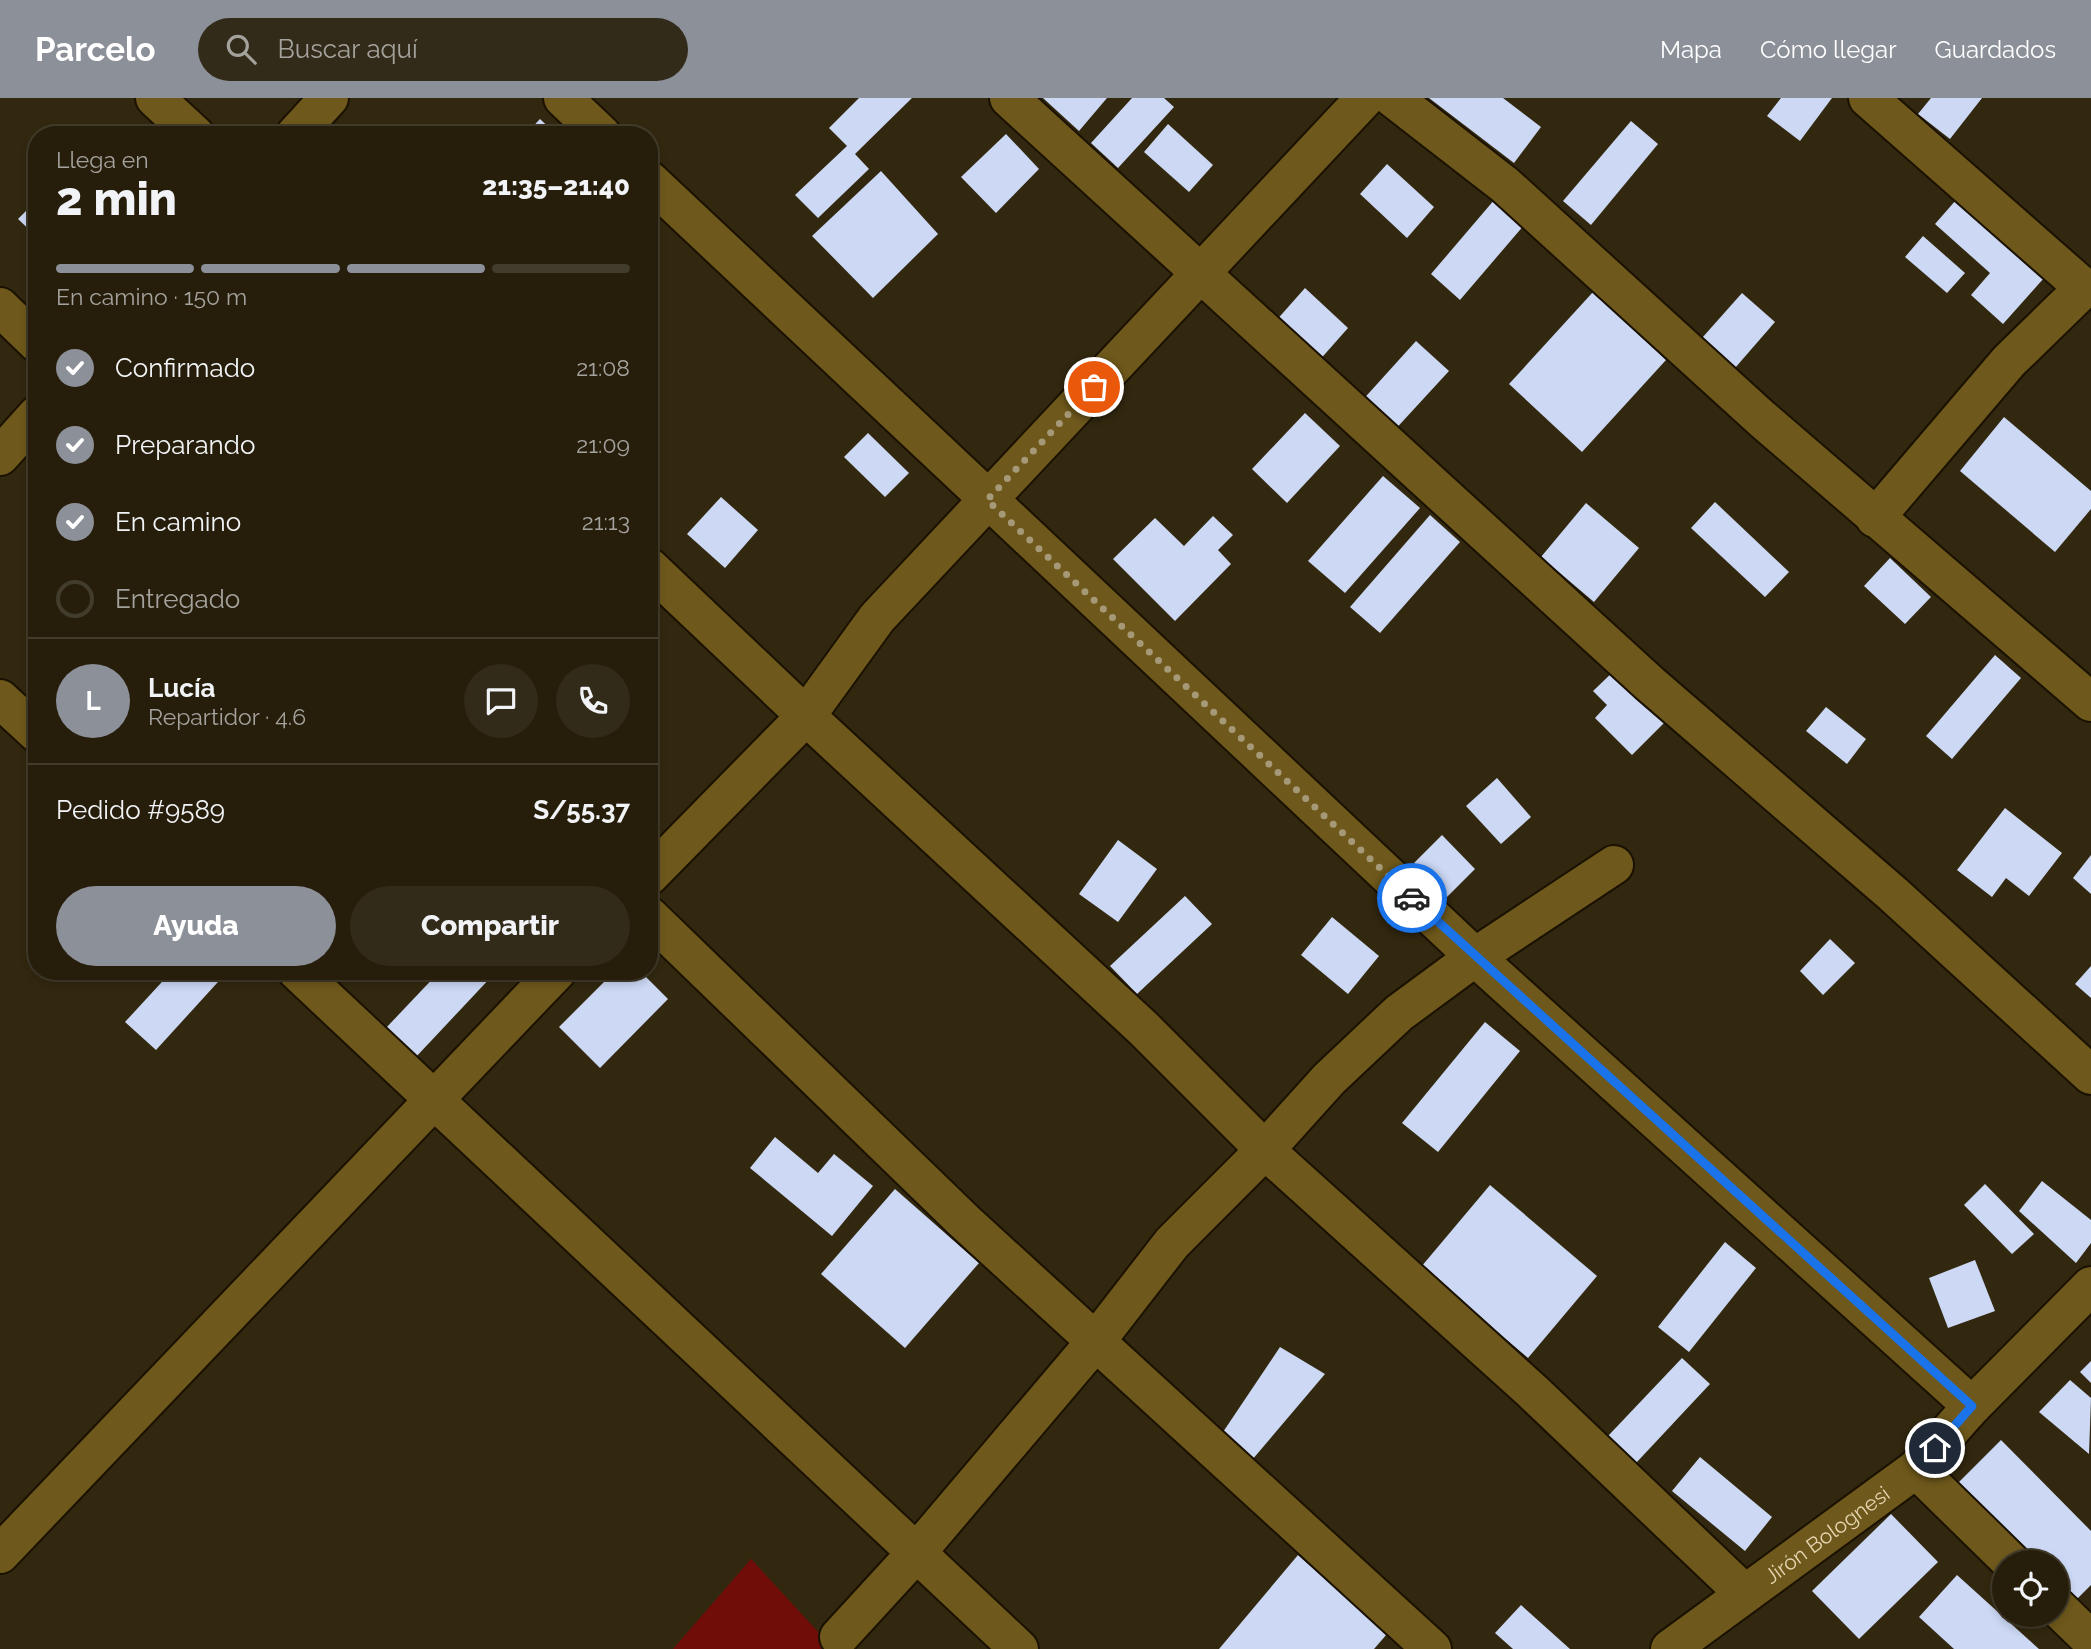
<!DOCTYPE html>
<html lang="es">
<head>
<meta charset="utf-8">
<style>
	:root { --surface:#261e0b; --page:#322b19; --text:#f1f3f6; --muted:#a4a29d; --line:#423c2c; --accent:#8c9099 }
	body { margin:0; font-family:Raleway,sans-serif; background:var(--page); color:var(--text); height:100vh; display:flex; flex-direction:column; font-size:26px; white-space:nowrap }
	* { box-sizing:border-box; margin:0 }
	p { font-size:23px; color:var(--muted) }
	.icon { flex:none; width:38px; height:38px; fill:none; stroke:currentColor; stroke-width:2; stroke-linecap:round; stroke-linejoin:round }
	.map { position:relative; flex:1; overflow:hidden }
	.drawer { position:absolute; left:28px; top:28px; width:630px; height:854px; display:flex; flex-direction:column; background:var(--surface); border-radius:28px; box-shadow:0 4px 10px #0003,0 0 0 2px var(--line) }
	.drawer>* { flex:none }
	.fabs { position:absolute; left:1992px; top:1452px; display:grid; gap:14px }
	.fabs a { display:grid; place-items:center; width:77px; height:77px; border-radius:50%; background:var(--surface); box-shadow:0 4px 10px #0003,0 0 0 2px var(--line); font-size:35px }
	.pin { position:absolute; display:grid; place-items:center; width:60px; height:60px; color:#fff; margin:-30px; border:4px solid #fff; border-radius:50%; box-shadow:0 2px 7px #0007 }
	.courier { position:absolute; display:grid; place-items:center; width:70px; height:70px; margin:-35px; border:5px solid #1a73e8; border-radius:50%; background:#fff; color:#222; box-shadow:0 2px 9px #0007 }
	.summary em { font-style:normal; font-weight:800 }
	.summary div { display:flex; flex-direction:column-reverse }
	.summary { display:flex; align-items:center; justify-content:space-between; height:119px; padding:0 28px }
	h1 { font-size:46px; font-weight:800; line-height:52px }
	.bar { display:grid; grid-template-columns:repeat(4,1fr); gap:10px 7px; align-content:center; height:84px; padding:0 28px }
	.bar i { height:9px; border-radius:5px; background:var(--line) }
	.bar .active { background:var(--accent) }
	.bar p { grid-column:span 4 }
	.line { display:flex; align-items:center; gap:18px; padding:0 28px; border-top:2px solid var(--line) }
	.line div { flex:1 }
	.round { display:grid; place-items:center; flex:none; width:74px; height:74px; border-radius:37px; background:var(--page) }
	ol { padding:0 28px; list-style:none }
	li { display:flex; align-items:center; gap:21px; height:77px }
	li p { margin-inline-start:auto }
	li .icon { padding:7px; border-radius:50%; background:var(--accent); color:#fff; stroke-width:4 }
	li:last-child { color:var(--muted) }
	li i { width:38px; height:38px; border:4px solid var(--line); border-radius:50% }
	.primary-button { display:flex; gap:14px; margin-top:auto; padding:14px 28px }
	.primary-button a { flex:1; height:80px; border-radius:42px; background:var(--accent); color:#fff; font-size:28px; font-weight:800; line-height:80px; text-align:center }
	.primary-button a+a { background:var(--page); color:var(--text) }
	header { display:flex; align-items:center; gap:42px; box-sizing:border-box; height:98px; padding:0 35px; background:var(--accent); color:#fff }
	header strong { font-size:33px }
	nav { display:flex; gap:38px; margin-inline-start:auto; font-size:24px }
	.search { width:490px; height:63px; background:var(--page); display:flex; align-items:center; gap:18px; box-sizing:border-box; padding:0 24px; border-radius:38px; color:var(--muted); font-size:26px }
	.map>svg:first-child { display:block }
	.green { fill:#710d09 }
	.building { fill:#ccd8f4 }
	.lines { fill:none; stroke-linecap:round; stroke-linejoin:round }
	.minor-casing { stroke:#1a1100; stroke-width:42 }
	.minor { stroke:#6e581b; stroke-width:38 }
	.done { stroke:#a69978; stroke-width:7; stroke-dasharray:0 12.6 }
	.route { stroke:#1a73e8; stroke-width:9 }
	.labels { text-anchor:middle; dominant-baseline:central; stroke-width:7; stroke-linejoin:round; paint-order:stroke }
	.street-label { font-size:21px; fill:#e5d6b1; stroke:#32280f }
</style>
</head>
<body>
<header>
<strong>Parcelo</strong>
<div class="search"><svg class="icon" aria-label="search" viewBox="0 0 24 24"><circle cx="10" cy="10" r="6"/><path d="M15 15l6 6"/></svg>Buscar aquí</div>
<nav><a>Mapa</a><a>Cómo llegar</a><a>Guardados</a></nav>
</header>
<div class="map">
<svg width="2091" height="1551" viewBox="0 0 2091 1551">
	<rect width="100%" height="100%" fill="#32280f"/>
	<!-- green -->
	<path class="green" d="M 751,1461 L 834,1551 L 673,1551 Z"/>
	<!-- building -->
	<g class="building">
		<path d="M 859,0 L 912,0 L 855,56 L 869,71 L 818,120 L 795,97 L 847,48 L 829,30 Z"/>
		<path d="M 1043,0 L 1107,0 L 1079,33 Z"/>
		<path d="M 1132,0 L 1164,0 L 1174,9 L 1118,70 L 1091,45 Z"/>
		<path d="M 1429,0 L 1503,0 L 1541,29 L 1514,65 Z"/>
		<path d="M 1781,0 L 1832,0 L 1800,43 L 1767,18 Z"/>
		<path d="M 1931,0 L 1982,0 L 1950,41 L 1918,16 Z"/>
		<path d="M 540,21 L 557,37 L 525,37 Z"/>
		<path d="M 1631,23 L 1658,46 L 1591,127 L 1563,103 Z"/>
		<path d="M 1168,26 L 1213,67 L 1189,94 L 1144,54 Z"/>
		<path d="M 1006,36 L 1039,71 L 996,115 L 961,79 Z"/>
		<path d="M 1387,66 L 1434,109 L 1407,140 L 1360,96 Z"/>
		<path d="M 881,73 L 938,136 L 873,200 L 812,138 Z"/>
		<path d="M 1495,101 L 1525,126 L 1460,202 L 1431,176 Z"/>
		<path d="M 37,102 L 37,139 L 18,121 Z"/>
		<path d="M 1956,102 L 2044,180 L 2003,226 L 1971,197 L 1990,175 L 1935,126 Z"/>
		<path d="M 1923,138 L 1965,175 L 1947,195 L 1905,159 Z"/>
		<path d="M 1305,190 L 1348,230 L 1317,265 L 1274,225 Z"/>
		<path d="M 1593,194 L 1666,262 L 1582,354 L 1509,286 Z"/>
		<path d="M 1742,195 L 1775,224 L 1735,270 L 1702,240 Z"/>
		<path d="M 1416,243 L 1449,273 L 1391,336 L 1359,306 Z"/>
		<path d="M 1305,315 L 1340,348 L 1287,405 L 1252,371 Z"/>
		<path d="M 2004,319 L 2091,393 L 2091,411 L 2055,454 L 1960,373 Z"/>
		<path d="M 868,335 L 909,375 L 885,399 L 844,359 Z"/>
		<path d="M 1383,378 L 1420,410 L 1345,495 L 1308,463 Z"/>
		<path d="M 721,399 L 758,432 L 725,470 L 687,436 Z"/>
		<path d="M 1715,404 L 1789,474 L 1765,499 L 1691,430 Z"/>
		<path d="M 1586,405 L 1639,450 L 1594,504 L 1541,459 Z"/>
		<path d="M 1430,417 L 1460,444 L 1380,535 L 1350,509 Z"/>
		<path d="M 1213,418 L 1233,437 L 1218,452 L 1231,466 L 1175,523 L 1113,461 L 1155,420 L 1184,448 Z"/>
		<path d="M 1890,460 L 1931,499 L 1905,526 L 1864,488 Z"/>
		<path d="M 1995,557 L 2021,580 L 1952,661 L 1926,638 Z"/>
		<path d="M 1615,572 L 1666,623 L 1632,657 L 1595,620 L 1607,607 L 1593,593 Z"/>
		<path d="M 1826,609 L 1866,641 L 1847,666 L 1806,633 Z"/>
		<path d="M 1497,680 L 1531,719 L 1501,746 L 1466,708 Z"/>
		<path d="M 2005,710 L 2062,755 L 2029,798 L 2006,780 L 1992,799 L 1957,772 Z"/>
		<path d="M 1442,737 L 1475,771 L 1447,799 L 1414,765 Z"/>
		<path d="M 1118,742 L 1157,771 L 1118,824 L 1079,796 Z"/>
		<path d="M 2091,757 L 2091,796 L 2073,780 Z"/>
		<path d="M 1185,798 L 1212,826 L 1137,896 L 1110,868 Z"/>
		<path d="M 1332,819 L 1379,858 L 1348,896 L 1301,857 Z"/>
		<path d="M 1830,841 L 1855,865 L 1823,897 L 1800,873 Z"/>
		<path d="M 2091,868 L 2091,900 L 2075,886 Z"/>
		<path d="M 172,873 L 228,873 L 156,952 L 125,924 Z"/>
		<path d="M 440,873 L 489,873 L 493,877 L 415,960 L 385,931 Z"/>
		<path d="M 615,873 L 640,873 L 668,901 L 600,970 L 559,929 Z"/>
		<path d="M 1485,924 L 1520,953 L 1438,1054 L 1402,1025 Z"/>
		<path d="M 775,1039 L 818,1075 L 834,1056 L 873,1088 L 832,1138 L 750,1070 Z"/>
		<path d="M 2042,1083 L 2091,1122 L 2091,1145 L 2076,1165 L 2019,1113 Z"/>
		<path d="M 1985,1086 L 2034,1136 L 2012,1156 L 1964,1107 Z"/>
		<path d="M 1490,1087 L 1597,1178 L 1528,1260 L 1421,1169 Z"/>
		<path d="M 895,1091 L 979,1165 L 905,1250 L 821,1176 Z"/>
		<path d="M 1725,1144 L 1756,1170 L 1689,1254 L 1658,1229 Z"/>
		<path d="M 1975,1162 L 1995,1213 L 1948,1230 L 1929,1180 Z"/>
		<path d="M 1280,1249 L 1325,1276 L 1252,1362 L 1221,1337 Z"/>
		<path d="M 1682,1260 L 1710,1286 L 1636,1365 L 1608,1338 Z"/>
		<path d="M 2091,1263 L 2091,1285 L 2080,1274 Z"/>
		<path d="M 2070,1282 L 2091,1300 L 2089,1356 L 2039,1314 Z"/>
		<path d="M 2001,1342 L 2091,1433 L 2091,1487 L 2074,1504 L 2056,1486 L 2056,1465 L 2035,1465 L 1957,1386 Z"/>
		<path d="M 1700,1359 L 1772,1419 L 1745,1453 L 1672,1393 Z"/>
		<path d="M 1891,1416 L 1938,1464 L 1859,1541 L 1812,1493 Z"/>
		<path d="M 1298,1457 L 1387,1536 L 1374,1551 L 1219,1551 Z"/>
		<path d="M 1957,1477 L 2039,1551 L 1954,1551 L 1919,1519 Z"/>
		<path d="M 1521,1507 L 1570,1551 L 1513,1551 L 1495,1535 Z"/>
	</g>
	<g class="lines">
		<!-- minor casing -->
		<g class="minor-casing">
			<g id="minor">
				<path d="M 155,0 L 195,37"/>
				<path d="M 563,0 L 602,37"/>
				<path d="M 1009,0 L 1649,585 L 1893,796 L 2091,977"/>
				<path d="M 1393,0 L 1505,87 L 1761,320 L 2091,604"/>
				<path d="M 1868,0 L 2084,190 L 2009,263 L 1875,420"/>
				<path d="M 295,37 L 329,0"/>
				<path d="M 649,82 L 1475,859 L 1972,1308"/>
				<path d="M 0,209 L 37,245"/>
				<path d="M 0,358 L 37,317"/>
				<path d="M 649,469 L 806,618 L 1144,931 L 1265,1052 L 1532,1293 L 1745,1496"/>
				<path d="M 0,601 L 37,635"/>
				<path d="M 649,778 L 806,618 L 877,520 L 1365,0"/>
				<path d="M 649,818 L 964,1123 L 1432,1551"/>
				<path d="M 297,873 L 1019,1551"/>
				<path d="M 1916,1371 L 2012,1465"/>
				<path d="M 0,1456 L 557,873"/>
				<path d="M 2056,1508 L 2091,1542"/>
				<path d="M 839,1539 L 917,1454 L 1096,1243 L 1172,1145 L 1265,1052 L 1329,981 L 1399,915 L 1475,859 L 1614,767"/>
				<path id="s1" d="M 1670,1551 L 1916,1371 L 1972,1308 L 2091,1188"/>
			</g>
		</g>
		<!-- minor -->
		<use href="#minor" class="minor"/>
	</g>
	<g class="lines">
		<!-- done -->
		<path class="done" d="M 1094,289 L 987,402 L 1412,800"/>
		<!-- route -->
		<path class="route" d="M 1412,800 L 1972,1308 L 1935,1350"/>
	</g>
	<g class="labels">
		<!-- street labels -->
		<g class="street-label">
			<text stroke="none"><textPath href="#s1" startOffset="194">Jirón Bolognesi</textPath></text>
		</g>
	</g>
</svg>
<div class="fabs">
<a><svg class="icon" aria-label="locate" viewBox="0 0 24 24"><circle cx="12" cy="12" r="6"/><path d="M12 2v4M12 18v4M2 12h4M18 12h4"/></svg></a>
</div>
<div class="pin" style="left:1094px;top:289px;background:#ea580c"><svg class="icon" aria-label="bag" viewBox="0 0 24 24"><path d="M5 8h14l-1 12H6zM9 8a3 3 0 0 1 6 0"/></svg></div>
<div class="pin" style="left:1935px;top:1350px;background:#1f2937"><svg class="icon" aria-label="home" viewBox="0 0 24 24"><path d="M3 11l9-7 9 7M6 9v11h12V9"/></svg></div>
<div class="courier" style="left:1412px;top:800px"><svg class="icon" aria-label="car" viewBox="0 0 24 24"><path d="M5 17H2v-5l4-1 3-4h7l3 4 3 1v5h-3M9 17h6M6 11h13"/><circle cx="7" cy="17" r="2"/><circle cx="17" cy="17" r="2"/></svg></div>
<section class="drawer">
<div class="summary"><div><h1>2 min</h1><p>Llega en</p></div><em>21:35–21:40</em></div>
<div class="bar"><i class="active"></i><i class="active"></i><i class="active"></i><i></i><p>En camino · 150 m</p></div>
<ol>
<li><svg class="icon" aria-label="check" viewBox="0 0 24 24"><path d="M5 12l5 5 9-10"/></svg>Confirmado<p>21:08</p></li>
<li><svg class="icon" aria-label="check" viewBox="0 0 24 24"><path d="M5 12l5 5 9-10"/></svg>Preparando<p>21:09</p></li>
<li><svg class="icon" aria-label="check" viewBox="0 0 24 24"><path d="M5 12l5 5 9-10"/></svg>En camino<p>21:13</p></li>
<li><i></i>Entregado</li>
</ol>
<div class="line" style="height:126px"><b class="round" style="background:var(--accent);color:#fff">L</b><div><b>Lucía</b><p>Repartidor · 4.6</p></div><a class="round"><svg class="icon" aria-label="chat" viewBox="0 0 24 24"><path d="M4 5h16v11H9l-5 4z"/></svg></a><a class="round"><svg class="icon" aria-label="phone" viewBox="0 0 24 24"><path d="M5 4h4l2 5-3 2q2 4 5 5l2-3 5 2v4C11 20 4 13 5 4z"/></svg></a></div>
<div class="line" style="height:91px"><div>Pedido #9589</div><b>S/55.37</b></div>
<div class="primary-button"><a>Ayuda</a><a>Compartir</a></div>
</section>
</div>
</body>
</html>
